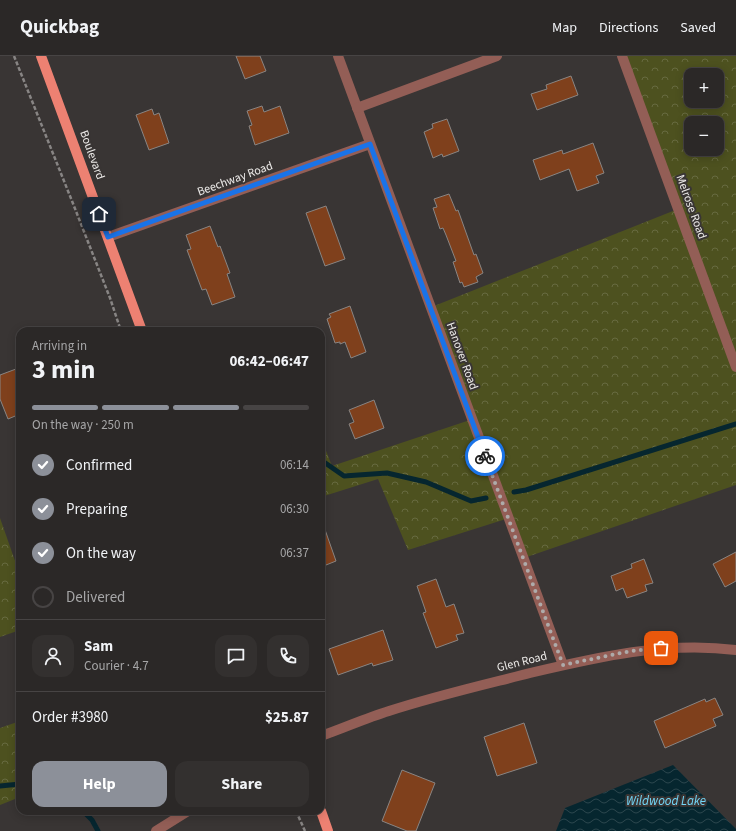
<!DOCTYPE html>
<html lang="en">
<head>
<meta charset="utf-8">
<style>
	:root { --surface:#2b2827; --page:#33302f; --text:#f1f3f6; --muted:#a6a6a7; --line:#474444; --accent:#8c9099 }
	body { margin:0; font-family:"Source Sans 3",sans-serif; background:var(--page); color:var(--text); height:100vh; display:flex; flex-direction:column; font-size:15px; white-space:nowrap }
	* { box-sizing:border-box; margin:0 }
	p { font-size:13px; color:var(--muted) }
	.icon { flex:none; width:22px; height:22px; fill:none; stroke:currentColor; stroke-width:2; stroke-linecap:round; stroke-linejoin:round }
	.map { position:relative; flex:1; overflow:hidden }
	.drawer { position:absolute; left:16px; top:271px; width:309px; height:488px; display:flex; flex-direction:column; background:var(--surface); border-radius:12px; box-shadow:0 2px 10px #0003,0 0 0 1px var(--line) }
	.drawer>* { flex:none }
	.buttons { position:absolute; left:684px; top:12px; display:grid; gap:8px }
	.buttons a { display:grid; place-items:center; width:40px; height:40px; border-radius:8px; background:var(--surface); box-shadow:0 2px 10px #0003,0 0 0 1px var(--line); font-size:20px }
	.pin { position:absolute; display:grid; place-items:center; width:34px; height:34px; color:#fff; margin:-17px; border-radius:8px; box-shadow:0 2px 6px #0006 }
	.courier { position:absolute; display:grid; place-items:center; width:40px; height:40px; margin:-20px; border:3px solid #1a73e8; border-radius:50%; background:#fff; color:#222; box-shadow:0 1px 5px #0007 }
	.head em { font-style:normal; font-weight:700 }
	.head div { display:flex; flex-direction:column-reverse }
	.head { display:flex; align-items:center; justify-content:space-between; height:68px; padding:0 16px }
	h1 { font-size:26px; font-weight:700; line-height:30px }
	.bar { display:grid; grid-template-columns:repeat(4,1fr); gap:6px 4px; align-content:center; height:48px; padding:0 16px }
	.bar i { height:5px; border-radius:3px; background:var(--line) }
	.bar .active { background:var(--accent) }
	.bar p { grid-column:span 4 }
	.line { display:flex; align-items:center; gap:10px; padding:0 16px; border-top:1px solid var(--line) }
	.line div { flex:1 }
	.round { display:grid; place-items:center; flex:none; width:42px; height:42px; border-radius:12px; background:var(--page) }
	ol { padding:0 16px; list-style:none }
	li { display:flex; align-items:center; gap:12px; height:44px }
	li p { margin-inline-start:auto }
	li .icon { padding:4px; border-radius:50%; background:var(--accent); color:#fff; stroke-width:4 }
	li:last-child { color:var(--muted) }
	li i { width:22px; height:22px; border:2px solid var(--line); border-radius:50% }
	.primary-button { display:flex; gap:8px; margin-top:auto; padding:8px 16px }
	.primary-button a { flex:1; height:46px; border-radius:12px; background:var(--accent); color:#fff; font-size:16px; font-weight:700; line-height:46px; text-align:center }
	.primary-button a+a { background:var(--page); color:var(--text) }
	header { display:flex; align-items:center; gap:24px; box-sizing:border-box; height:56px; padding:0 20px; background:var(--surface); border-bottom:1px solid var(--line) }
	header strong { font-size:19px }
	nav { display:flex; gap:22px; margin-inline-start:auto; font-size:14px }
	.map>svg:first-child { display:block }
	.forest { fill:url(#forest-crowns); fill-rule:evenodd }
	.water { fill:url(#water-waves) }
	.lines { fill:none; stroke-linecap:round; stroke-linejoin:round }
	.stream { stroke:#06262f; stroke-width:5 }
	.building { fill:#7f401c; stroke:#898583 }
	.path { stroke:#888584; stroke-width:2.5; stroke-dasharray:4 2; stroke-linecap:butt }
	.minor { stroke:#935e56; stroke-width:10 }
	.major { stroke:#ed8172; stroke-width:10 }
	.done { stroke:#aeabaa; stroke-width:4; stroke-dasharray:0 7.2 }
	.route { stroke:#1a73e8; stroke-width:5 }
	.labels { text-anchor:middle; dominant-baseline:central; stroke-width:4; stroke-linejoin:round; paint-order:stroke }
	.street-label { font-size:12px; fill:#edebe9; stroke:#393534 }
	.water-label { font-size:13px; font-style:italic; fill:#73d6f7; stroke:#393534 }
</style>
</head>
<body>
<header>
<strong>Quickbag</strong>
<nav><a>Map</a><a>Directions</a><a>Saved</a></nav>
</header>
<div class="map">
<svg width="736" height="775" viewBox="0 0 736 775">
	<defs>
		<pattern id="forest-crowns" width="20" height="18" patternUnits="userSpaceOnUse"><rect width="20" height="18" fill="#4d511f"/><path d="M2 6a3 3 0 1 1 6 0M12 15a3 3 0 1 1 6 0" fill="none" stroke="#676a40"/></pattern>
		<pattern id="water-waves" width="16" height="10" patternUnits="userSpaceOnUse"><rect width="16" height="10" fill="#06262f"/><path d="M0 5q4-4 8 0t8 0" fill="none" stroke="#2b464d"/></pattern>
	</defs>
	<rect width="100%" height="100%" fill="#393534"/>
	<!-- forest -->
	<g class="forest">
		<path d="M 625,0 L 736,0 L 736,429 L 521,503 L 506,463 L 408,494 L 378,423 L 321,441 L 321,382 L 332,410 L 470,364 L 429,252 L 678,153 ZM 691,19 L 717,19 L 717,45 L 691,45 ZM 691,67 L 717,67 L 717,93 L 691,93 Z"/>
		<path d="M 0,462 L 20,519 L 20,574 L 0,581 Z"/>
		<path d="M 20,665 L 20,741 L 0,749 L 0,672 Z"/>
	</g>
	<!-- water -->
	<path class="water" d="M 673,709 L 736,773 L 736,775 L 556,775 L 565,752 Z"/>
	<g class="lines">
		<!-- stream -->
		<g class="stream">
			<path d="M 321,404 L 344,420 L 387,417 L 426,426 L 471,445 L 486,442"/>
			<path d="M 514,436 L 526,434 L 736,368"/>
			<path d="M 0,730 L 20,728"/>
			<path d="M 83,755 L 92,764 L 98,775"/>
		</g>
	</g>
	<!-- building -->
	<g class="building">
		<path d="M 236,0 L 260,0 L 266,15 L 245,23 Z"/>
		<path d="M 571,20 L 578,39 L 537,54 L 531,38 L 547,33 L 546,29 Z"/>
		<path d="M 262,50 L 264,56 L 280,50 L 289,77 L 255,89 L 249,70 L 252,69 L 247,55 Z"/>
		<path d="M 152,53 L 154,59 L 159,57 L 169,87 L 149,94 L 136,59 Z"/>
		<path d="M 447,63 L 459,95 L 443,101 L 442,98 L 433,102 L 424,76 L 433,72 L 432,68 Z"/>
		<path d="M 593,87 L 604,117 L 596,120 L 599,127 L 577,135 L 569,113 L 540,124 L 533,104 L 562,94 L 563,98 Z"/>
		<path d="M 449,138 L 456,155 L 458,154 L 474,199 L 476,198 L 483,217 L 476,221 L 478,226 L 464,231 L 462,226 L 460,227 L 453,206 L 456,205 L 446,179 L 443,172 L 440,173 L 433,152 L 437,151 L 434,143 Z"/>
		<path d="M 326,150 L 345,203 L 325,210 L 306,157 Z"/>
		<path d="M 210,170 L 218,191 L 220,190 L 230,217 L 227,218 L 235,241 L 212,249 L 206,233 L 202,234 L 187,194 L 191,193 L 186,179 Z"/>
		<path d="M 350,250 L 366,296 L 351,302 L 345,286 L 340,288 L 340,286 L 335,287 L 327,263 L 331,261 L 329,258 Z"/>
		<path d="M 16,313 L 20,323 L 20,358 L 8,363 L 0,343 L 0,319 Z"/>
		<path d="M 374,344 L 384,372 L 355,383 L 349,368 L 354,366 L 349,354 Z"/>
		<path d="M 321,468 L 323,468 L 336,505 L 321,511 Z"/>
		<path d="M 736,496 L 736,525 L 725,531 L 713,508 Z"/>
		<path d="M 644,503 L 653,527 L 645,529 L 647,535 L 627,542 L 623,532 L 616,535 L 611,520 L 632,512 L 631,508 Z"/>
		<path d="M 436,523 L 446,551 L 454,548 L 464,577 L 456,579 L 458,584 L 436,592 L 423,557 L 426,556 L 417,530 Z"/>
		<path d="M 383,574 L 393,604 L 373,610 L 372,607 L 338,619 L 329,593 Z"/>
		<path d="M 715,642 L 723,659 L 713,663 L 716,670 L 665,692 L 654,665 L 705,643 L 706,646 Z"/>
		<path d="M 524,667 L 537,707 L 497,720 L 484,681 Z"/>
		<path d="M 402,714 L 435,727 L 416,775 L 407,775 L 382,765 Z"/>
	</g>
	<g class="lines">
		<!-- path -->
		<g class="path">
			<path d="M 14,0 L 72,145 L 110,242 L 121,275"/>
			<path d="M 296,755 L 305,775"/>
		</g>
		<!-- minor -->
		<g class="minor">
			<path d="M 338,0 L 563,609"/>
			<path d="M 622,0 L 736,311"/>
			<path d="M 357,52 L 497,0"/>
			<path d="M 108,181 L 370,88"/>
			<path d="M 321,680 C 344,672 366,662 389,655 C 435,640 483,629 530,617 C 598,601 666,585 736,594"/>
			<path d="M 156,775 L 188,755"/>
		</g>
		<!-- major -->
		<g class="major">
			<path d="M 41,0 L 142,275"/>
			<path d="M 321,755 L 328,775"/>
		</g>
	</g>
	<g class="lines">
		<!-- done -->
		<path class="done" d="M 485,400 L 563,609 L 631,595 L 661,592"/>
		<!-- route -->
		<path class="route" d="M 99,158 L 108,181 L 370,88 L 485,400"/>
	</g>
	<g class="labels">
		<!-- street labels -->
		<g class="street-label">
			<text transform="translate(92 99) rotate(70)">Boulevard</text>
			<text transform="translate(235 123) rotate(-20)">Beechway Road</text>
			<text transform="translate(691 151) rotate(70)">Melrose Road</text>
			<text transform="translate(462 300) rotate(70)">Hanover Road</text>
			<text transform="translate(522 606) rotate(-14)">Glen Road</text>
		</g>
		<!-- water labels -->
		<g class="water-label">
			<text x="666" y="745">Wildwood Lake</text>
		</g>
	</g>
</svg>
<div class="buttons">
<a>+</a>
<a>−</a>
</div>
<div class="pin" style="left:661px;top:592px;background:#ea580c"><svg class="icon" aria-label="bag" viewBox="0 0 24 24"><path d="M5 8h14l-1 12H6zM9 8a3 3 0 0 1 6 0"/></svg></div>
<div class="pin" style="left:99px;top:158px;background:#1f2937"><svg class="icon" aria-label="home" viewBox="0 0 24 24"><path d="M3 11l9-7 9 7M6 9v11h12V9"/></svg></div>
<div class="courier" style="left:485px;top:400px"><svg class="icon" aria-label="bike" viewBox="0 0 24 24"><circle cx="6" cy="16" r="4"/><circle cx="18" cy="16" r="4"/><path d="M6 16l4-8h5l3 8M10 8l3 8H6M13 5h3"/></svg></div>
<section class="drawer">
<div class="head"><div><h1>3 min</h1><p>Arriving in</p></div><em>06:42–06:47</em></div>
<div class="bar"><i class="active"></i><i class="active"></i><i class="active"></i><i></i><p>On the way · 250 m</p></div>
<ol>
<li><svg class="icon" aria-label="check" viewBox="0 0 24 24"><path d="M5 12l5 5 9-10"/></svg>Confirmed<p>06:14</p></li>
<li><svg class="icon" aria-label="check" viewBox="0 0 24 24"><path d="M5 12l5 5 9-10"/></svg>Preparing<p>06:30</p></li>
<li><svg class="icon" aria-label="check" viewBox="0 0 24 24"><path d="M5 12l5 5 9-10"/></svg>On the way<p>06:37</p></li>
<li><i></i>Delivered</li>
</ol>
<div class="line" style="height:72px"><a class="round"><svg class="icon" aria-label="person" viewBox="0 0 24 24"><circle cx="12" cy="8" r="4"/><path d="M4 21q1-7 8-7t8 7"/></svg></a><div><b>Sam</b><p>Courier · 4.7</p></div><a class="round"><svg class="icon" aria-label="chat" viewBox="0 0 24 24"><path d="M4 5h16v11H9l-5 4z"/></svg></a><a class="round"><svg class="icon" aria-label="phone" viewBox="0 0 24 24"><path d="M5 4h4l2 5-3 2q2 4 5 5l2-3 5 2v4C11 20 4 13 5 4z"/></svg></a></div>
<div class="line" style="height:52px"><div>Order #3980</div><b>$25.87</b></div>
<div class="primary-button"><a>Help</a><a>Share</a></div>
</section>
</div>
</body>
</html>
